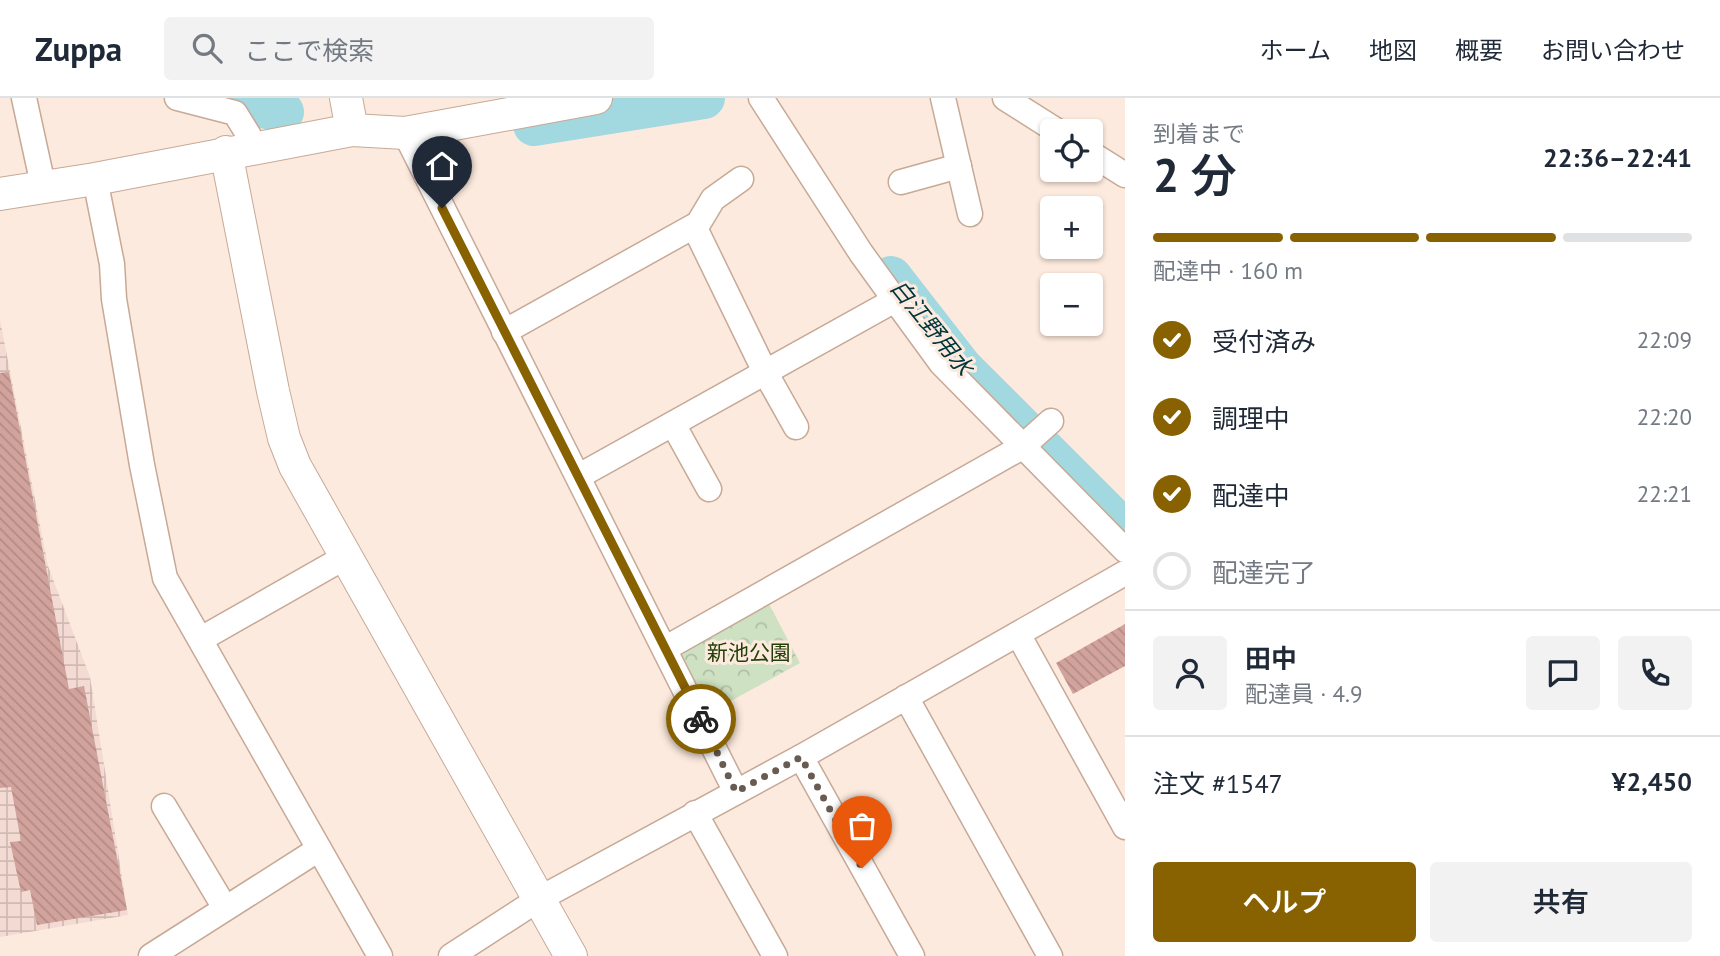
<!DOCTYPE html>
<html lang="ja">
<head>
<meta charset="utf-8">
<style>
	:root { --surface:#fff; --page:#f2f2f3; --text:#1f2937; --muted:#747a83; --line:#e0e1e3; --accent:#886100 }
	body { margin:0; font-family:"PT Sans","Noto Sans JP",sans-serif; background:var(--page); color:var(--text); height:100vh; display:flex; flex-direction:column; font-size:26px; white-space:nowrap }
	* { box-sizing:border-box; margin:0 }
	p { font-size:23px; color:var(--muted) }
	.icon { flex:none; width:38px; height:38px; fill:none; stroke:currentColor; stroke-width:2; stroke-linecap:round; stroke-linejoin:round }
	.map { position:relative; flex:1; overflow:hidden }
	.side { display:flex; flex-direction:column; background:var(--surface); width:595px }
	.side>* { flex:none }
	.tools { position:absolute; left:1040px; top:21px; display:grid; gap:14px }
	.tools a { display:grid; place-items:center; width:63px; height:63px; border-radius:7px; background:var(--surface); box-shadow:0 2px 5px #0004; font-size:35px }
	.pin { position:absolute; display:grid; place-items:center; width:60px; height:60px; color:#fff; margin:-72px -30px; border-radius:50% 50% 50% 0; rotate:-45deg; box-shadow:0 0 7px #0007 }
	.pin .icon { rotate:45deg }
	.courier { position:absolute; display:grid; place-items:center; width:70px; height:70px; margin:-35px; border:5px solid #886100; border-radius:50%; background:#fff; color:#222; box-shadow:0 2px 9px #0007 }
	.head em { font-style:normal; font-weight:600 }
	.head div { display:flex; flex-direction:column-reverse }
	.head { display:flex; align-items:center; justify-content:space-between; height:119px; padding:0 28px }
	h1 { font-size:46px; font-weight:600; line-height:52px }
	.bar { display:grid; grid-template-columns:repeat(4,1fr); gap:10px 7px; align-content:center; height:84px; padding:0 28px }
	.bar i { height:9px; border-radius:5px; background:var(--line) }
	.bar .selected { background:var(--accent) }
	.bar p { grid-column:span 4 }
	.line { display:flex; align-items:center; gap:18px; padding:0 28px; border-top:2px solid var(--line) }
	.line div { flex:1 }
	.round { display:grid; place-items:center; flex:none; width:74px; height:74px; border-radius:7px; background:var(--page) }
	ol { padding:0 28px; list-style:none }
	li { display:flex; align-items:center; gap:21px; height:77px }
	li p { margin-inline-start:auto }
	li .icon { padding:7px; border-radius:50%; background:var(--accent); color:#fff; stroke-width:4 }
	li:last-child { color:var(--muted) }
	li i { width:38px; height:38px; border:4px solid var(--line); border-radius:50% }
	.cta { display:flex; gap:14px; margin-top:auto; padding:14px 28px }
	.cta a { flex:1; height:80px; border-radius:7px; background:var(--accent); color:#fff; font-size:28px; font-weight:600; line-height:80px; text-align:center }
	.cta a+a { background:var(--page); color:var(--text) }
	header { display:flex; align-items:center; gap:42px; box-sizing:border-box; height:98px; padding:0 35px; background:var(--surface); border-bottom:2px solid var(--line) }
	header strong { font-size:33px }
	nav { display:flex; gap:38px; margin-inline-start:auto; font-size:24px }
	.search { width:490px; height:63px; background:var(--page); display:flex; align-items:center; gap:18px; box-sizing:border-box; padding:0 24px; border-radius:7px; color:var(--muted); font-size:26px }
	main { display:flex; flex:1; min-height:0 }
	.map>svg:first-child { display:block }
	.industrial { fill:url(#industrial-grid) }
	.forest { fill:url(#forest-crowns) }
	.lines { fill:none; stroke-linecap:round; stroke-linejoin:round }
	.river { stroke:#a2d8e0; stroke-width:42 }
	.building { fill:url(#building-back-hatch) }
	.minor-casing { stroke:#c7a996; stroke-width:27 }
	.tertiary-casing { stroke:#c7a996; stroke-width:34 }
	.minor { stroke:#fff; stroke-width:24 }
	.tertiary { stroke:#fff; stroke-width:32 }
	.done { stroke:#685b52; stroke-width:7; stroke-dasharray:0 12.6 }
	.route { stroke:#886100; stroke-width:9 }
	.labels { text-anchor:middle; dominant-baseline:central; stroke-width:6; stroke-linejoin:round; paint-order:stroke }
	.park-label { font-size:21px; fill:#233f08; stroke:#fdeade }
	.water-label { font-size:23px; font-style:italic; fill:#00353c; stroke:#fdeade }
</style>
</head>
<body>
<header>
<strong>Zuppa</strong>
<div class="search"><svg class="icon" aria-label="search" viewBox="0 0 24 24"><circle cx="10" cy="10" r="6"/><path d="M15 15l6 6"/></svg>ここで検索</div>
<nav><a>ホーム</a><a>地図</a><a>概要</a><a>お問い合わせ</a></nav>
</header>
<main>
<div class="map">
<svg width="1125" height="858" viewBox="0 0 1125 858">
	<defs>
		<pattern id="industrial-grid" width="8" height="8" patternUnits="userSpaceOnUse" patternTransform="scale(1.75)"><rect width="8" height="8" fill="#f3dad2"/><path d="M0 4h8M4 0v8" fill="none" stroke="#d0bab3"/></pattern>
		<pattern id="forest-crowns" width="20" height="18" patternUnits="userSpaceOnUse" patternTransform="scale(1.75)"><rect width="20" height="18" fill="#cee1c2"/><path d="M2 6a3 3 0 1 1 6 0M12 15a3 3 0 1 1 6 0" fill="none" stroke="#b0c0a5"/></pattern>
		<pattern id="building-back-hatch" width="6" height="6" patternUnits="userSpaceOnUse" patternTransform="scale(1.75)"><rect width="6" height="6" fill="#d1a39c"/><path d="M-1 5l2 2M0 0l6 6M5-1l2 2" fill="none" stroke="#b38b85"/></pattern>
	</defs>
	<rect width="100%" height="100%" fill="#fdeade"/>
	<!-- industrial -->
	<path class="industrial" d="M 0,222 L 48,468 L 90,579 L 128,817 L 0,839 Z"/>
	<!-- forest -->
	<path class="forest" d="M 768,504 L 800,565 L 709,615 L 680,561 L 686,549 Z"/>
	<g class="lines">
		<!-- river -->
		<g class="river">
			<path d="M 227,0 L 283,14"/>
			<path d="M 534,27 L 704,0"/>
			<path d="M 891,179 L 961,269 L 1125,433"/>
		</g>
	</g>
	<!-- building -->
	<g class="building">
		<path d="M 9,274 L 69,591 L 84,588 L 127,812 L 37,827 L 30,792 L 21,794 L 10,744 L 21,743 L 11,689 L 0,690 L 0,275 Z"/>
		<path d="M 1125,526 L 1125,568 L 1073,596 L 1056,565 Z"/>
	</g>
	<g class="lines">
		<!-- minor casing -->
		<g class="minor-casing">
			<g id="minor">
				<path d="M 24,0 L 43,87"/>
				<path d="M 177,0 L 235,15 L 256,49"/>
				<path d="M 761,0 L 861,155 L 895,202"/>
				<path d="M 943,0 L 970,116"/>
				<path d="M 1005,0 L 1057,33"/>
				<path d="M 405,35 L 736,694"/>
				<path d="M 1090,55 L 1125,77"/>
				<path d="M 95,81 L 112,166 L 114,201 L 142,367 L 165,480 L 380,858"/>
				<path d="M 901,84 L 959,68"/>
				<path d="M 695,131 L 713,101 L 741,81"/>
				<path d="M 504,234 L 694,128 L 765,274 L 796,329"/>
				<path d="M 673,326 L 709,391"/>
				<path d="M 579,378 L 895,202 L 941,265 L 1125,452"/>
				<path d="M 1018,536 L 1125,729"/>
				<path d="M 201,541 L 347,458"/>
				<path d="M 666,550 L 1022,349 L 1051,323"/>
				<path d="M 906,599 L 1050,858"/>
				<path d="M 801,659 L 912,858"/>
				<path d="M 164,708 L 225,810"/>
				<path d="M 695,715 L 775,858"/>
				<path d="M 151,858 L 319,751"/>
				<path d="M 451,858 L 539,801 L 801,659 L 1125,475"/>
			</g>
		</g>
		<!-- tertiary casing -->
		<g class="tertiary-casing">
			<g id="tertiary">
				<path d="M 346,0 L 352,32"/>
				<path d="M 226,54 L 273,293 L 284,340 L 295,368 L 571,858"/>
				<path d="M 0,96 L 95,81 L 352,32 L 405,35 L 596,0"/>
			</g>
		</g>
		<!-- minor -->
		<use href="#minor" class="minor"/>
		<!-- tertiary -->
		<use href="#tertiary" class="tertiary"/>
	</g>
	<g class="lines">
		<!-- done -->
		<path class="done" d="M 701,621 L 736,694 L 801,659 L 862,770"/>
		<!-- route -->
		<path class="route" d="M 442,110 L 701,621"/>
	</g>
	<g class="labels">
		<!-- park labels -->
		<g class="park-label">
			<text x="749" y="554">新池公園</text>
		</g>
		<!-- water labels -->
		<g class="water-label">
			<text transform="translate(932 229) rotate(51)">白江野用水</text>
		</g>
	</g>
</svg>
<div class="tools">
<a><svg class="icon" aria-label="locate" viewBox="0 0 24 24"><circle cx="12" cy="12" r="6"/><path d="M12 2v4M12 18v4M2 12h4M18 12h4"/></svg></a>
<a>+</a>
<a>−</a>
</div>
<div class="pin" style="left:862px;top:770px;background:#ea580c"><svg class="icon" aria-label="bag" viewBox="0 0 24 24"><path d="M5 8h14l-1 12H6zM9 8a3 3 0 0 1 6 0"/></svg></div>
<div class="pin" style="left:442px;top:110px;background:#1f2937"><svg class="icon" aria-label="home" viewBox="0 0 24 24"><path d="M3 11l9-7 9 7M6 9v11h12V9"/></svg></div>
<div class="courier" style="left:701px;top:621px"><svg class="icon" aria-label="bike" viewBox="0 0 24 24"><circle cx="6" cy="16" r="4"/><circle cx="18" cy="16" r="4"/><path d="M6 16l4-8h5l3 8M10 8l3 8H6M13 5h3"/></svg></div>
</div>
<section class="side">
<div class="head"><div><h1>2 分</h1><p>到着まで</p></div><em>22:36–22:41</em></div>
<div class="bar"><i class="selected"></i><i class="selected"></i><i class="selected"></i><i></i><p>配達中 · 160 m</p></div>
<ol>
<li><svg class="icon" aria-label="check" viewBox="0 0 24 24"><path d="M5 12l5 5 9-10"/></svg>受付済み<p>22:09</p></li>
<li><svg class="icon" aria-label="check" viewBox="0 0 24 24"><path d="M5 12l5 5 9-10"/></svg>調理中<p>22:20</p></li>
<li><svg class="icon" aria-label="check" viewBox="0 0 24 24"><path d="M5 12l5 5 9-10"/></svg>配達中<p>22:21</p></li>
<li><i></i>配達完了</li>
</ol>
<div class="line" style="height:126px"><a class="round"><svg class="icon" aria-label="person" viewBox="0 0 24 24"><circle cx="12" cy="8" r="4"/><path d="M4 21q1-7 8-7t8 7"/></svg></a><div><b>田中</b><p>配達員 · 4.9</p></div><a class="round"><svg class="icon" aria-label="chat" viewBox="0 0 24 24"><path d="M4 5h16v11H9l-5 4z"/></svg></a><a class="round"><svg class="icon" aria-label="phone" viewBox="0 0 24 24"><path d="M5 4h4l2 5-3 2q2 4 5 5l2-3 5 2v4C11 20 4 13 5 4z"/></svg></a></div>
<div class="line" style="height:91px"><div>注文 #1547</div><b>¥2,450</b></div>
<div class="cta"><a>ヘルプ</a><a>共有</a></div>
</section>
</main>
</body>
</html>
